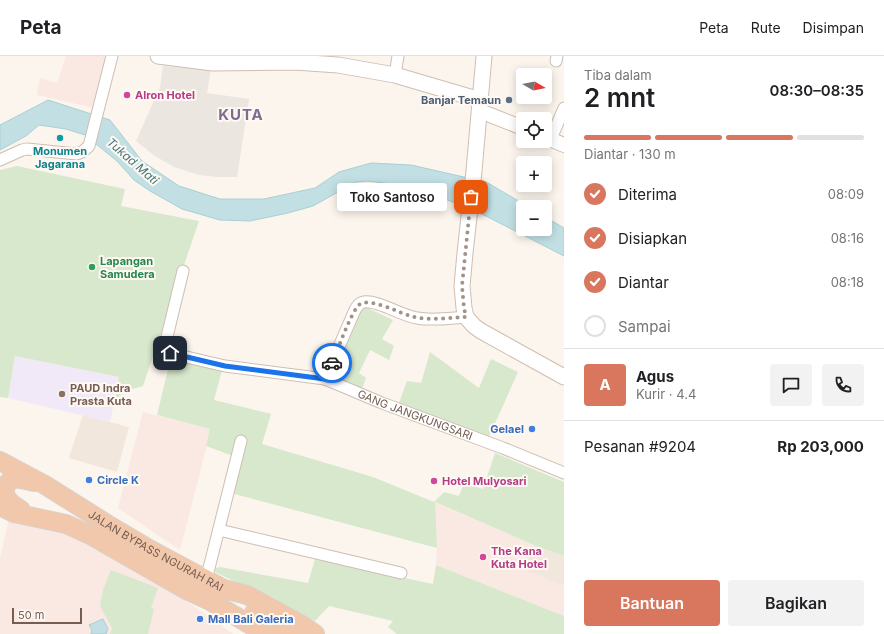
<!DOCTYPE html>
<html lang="id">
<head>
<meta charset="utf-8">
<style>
	:root { --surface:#fff; --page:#f2f2f2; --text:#202124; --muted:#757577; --line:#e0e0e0; --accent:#d8775e }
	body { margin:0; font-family:Inter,sans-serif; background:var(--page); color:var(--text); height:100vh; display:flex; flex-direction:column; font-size:15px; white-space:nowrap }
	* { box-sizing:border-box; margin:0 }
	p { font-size:13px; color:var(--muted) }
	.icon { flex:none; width:22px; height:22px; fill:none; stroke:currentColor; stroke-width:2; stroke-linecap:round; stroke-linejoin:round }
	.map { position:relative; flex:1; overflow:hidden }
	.panel { display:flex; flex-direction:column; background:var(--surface); width:320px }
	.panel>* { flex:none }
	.needle { width:26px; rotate:99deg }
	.controls { position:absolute; left:516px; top:12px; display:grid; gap:8px }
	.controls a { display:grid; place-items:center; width:36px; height:36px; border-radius:4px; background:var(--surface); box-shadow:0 2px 10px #0003; font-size:20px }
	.scale { position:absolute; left:12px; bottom:10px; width:70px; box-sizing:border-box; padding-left:4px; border:2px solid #755d51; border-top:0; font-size:11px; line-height:14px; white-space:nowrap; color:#755d51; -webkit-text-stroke:3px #fef9f3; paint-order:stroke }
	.pin { position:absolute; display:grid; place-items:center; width:34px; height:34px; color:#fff; margin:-17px; border-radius:8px; box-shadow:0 2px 6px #0006 }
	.courier { position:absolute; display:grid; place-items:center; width:40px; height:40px; margin:-20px; border:3px solid #1a73e8; border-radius:50%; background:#fff; color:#222; box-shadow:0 1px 5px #0007 }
	.bubble { position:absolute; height:28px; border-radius:4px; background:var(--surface); box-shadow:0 2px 10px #0003; font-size:13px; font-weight:600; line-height:28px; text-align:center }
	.summary em { font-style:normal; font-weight:600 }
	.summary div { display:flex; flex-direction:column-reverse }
	.summary { display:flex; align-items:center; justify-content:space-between; height:68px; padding:0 20px }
	h1 { font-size:26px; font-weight:600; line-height:30px }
	.bar { display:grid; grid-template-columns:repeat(4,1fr); gap:6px 4px; align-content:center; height:48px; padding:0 20px }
	.bar i { height:5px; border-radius:3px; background:var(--line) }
	.bar .current { background:var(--accent) }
	.bar p { grid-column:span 4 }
	.line { display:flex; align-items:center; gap:10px; padding:0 20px; border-top:1px solid var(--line) }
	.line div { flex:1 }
	.round { display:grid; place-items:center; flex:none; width:42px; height:42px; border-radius:4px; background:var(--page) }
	ol { padding:0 20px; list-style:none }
	li { display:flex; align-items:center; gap:12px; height:44px }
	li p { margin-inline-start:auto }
	li .icon { padding:4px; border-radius:50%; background:var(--accent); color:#fff; stroke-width:4 }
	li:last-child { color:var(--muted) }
	li i { width:22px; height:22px; border:2px solid var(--line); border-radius:50% }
	.primary-button { display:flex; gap:8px; margin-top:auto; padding:8px 20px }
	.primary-button a { flex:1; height:46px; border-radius:4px; background:var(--accent); color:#fff; font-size:16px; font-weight:600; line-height:46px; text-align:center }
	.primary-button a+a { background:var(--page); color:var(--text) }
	header { display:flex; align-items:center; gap:24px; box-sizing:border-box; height:56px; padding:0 20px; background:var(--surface); border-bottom:1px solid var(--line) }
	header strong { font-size:19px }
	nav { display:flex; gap:22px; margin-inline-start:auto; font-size:14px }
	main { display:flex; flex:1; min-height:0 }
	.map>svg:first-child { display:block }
	.residential { fill:#f2e7dc }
	.commercial { fill:#fae8e2 }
	.industrial { fill:#ece6e1 }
	.education { fill:#f2e9f8 }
	.green { fill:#d8e8cc }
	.water { fill:#c2e0e4; stroke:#a9cfd5 }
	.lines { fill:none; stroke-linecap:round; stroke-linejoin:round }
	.minor-casing { stroke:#cdbeb3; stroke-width:13 }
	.tertiary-casing { stroke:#cdbeb3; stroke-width:16 }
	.secondary-casing { stroke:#cfbeb1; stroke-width:17 }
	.trunk-casing { stroke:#d8d2ce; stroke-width:20 }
	.minor { stroke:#fff; stroke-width:11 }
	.tertiary { stroke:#fff; stroke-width:14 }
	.secondary { stroke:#fff; stroke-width:15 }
	.trunk { stroke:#f1c8ab; stroke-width:18 }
	.done { stroke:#a49288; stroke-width:4; stroke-dasharray:0 7.2 }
	.route { stroke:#1a73e8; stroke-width:5 }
	.hotel-dot { fill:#d1479c; stroke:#fef9f3; stroke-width:1.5 }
	.service-dot { fill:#5c6f8a; stroke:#fef9f3; stroke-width:1.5 }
	.culture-dot { fill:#0f9aa8; stroke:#fef9f3; stroke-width:1.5 }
	.leisure-dot { fill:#2e9e5b; stroke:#fef9f3; stroke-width:1.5 }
	.education-dot { fill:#8d6e63; stroke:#fef9f3; stroke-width:1.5 }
	.shop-dot { fill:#3f7fe0; stroke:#fef9f3; stroke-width:1.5 }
	.labels { text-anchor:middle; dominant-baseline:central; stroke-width:4; stroke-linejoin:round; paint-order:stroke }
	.hotel-label { font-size:11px; font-weight:bold; fill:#b23c85; stroke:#fef9f3; text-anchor:start }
	.service-label { font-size:11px; font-weight:bold; fill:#4e5e75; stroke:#fef9f3; text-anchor:end }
	.culture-label { font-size:11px; font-weight:bold; fill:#0d838f; stroke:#fef9f3 }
	.leisure-label { font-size:11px; font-weight:bold; fill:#27864d; stroke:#fef9f3; text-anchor:start }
	.education-label { font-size:11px; font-weight:bold; fill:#785e54; stroke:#fef9f3; text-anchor:start }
	.street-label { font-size:11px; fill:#755d51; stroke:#fef9f3 }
	.shop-label { font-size:11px; font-weight:bold; fill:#366cbe; stroke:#fef9f3; text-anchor:start }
	.water-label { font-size:12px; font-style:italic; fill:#49777f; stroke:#fef9f3 }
	.district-label { font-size:15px; font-weight:bold; letter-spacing:1px; fill:#826990; stroke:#fef9f3 }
</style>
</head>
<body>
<header>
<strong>Peta</strong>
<nav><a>Peta</a><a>Rute</a><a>Disimpan</a></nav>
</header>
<main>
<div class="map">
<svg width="564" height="578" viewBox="0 0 564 578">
	<rect width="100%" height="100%" fill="#fbf5ed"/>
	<!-- residential -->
	<g class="residential">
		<path d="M 83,359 L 129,371 L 117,416 L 69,402 Z"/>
		<path d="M 531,488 L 564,500 L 564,530 L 521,513 Z"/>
	</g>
	<!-- commercial -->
	<g class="commercial">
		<path d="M 66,0 L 107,0 L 94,52 L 37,39 L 40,22 L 57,27 Z"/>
		<path d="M 143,356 L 211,373 L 180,494 L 118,452 Z"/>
		<path d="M 434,446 L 534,489 L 525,514 L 564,530 L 564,560 L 436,509 L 437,486 Z"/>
		<path d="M 9,463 L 70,479 L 192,549 L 233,578 L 0,578 L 0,502 Z"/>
	</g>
	<!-- industrial -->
	<path class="industrial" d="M 163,10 L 211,13 L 207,37 L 249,43 L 237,121 L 217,121 L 199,119 L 174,111 L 155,100 L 136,85 L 160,31 Z"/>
	<!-- education -->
	<path class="education" d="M 15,300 L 119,321 L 110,366 L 8,342 Z"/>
	<!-- green -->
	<g class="green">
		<path d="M 17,110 L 125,133 L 121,150 L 199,165 L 143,330 L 125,335 L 115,344 L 119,321 L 15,300 L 8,342 L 0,341 L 0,114 Z"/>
		<path d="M 363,250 L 393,264 L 382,283 L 394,290 L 389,304 L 370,294 L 359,317 L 366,322 L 361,336 L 329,322 Z"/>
		<path d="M 430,296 L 479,332 L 491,303 L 518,316 L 489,381 L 399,347 L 407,325 L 421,327 Z"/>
		<path d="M 171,301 L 222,314 L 214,344 L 271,358 L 262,388 L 373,421 L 434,446 L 444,436 L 459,440 L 464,427 L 483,433 L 495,397 L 564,426 L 564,500 L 534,489 L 435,446 L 437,492 L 227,436 L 236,401 L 206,390 L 210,373 L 157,359 Z"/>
		<path d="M 315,503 L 433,528 L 436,509 L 564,560 L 564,578 L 397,578 L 388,571 L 393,565 L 329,550 L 315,565 L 215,516 L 216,512 L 220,511 L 308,527 Z"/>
		<path d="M 111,514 L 158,532 L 151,552 L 154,553 L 148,578 L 110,578 L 112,572 L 100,550 L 103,534 Z"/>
	</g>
	<!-- water -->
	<g class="water">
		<path d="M 48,44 L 110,64 L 142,105 L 179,130 L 220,143 L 264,143 L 315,132 L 339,116 L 371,107 L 411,109 L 486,126 L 529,151 L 523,151 L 523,173 L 545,173 L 545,161 L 564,172 L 564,200 L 482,158 L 416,131 L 368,125 L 356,126 L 313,150 L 288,157 L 250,165 L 220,164 L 182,153 L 150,135 L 134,124 L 117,105 L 85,79 L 66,73 L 39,69 L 26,80 L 0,94 L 0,69 Z"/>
		<path d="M 103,563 L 108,573 L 106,578 L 91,578 L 92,574 L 89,569 Z"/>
	</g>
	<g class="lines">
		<!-- minor casing -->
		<g class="minor-casing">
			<g id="minor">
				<path d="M 556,5 L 557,0"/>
				<path d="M 395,19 L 398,0"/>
				<path d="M 551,83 L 564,52"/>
				<path d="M 0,104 L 22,94 L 27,93 L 77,98 L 82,96 L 89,90 L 112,0"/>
				<path id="s1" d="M 183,215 L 164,293 L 165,296 L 225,310 L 325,323 L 382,347 L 503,392 L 564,417"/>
				<path d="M 325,323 L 354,256 C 356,252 358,247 364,246 C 378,244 402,260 417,262 C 433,265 450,262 466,261"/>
				<path d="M 219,474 L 401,517"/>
				<path d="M 206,524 L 241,385"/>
			</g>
		</g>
		<!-- tertiary casing -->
		<g class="tertiary-casing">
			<g id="tertiary">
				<path d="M 480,55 L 523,72"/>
				<path d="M 545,81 L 564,89"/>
			</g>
		</g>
		<!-- secondary casing -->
		<g class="secondary-casing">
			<g id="secondary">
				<path d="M 158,0 L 213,7 L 295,6 L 338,9 L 395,19 L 480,44"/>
				<path d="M 484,0 L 474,115 L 465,197 L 462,230 L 464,252 L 466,261 L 474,270 L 481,275 L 564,321"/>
			</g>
		</g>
		<!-- trunk casing -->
		<g class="trunk-casing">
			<g id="trunk">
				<path id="s2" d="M 0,405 L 45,429 L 107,468 L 151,494 L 224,533 L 247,539 L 302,569 L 315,578"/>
				<path d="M 0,450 L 14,457 L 66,468 L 92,480 L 188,535 L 210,545 L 266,578"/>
				<path d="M 21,454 C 11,448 0,440 7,428 C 9,425 12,423 15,423 C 21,422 28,425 34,426"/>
				<path d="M 254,557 L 291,578"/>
			</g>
		</g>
		<!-- minor -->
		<use href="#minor" class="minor"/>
		<!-- tertiary -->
		<use href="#tertiary" class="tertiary"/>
		<!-- secondary -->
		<use href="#secondary" class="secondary"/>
		<!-- trunk -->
		<use href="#trunk" class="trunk"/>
	</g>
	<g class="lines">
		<!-- done -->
		<path class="done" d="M 332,307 C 337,296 351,256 359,249 C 367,241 396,255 405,258 C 425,266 446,262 466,261 L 464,252 L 462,230 L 471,141"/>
		<!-- route -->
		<path class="route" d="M 170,297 L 225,310 L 325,323 L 332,307"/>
	</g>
	<!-- markers -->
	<g class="hotel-dot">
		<circle cx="127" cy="39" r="4"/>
		<circle cx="434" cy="425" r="4"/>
		<circle cx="483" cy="501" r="4"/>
	</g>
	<circle class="service-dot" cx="509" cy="44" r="4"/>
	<circle class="culture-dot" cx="60" cy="82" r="4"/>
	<circle class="leisure-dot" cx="92" cy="211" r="4"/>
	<circle class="education-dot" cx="62" cy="338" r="4"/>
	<g class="shop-dot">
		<circle cx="532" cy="373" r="4"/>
		<circle cx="89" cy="424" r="4"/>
		<circle cx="200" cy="563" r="4"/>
	</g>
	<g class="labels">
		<!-- hotel labels -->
		<g class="hotel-label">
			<text x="135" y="39">Alron Hotel</text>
			<text x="442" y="425">Hotel Mulyosari</text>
			<text x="491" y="495">The Kana<tspan x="491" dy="13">Kuta Hotel</tspan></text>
		</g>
		<!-- service labels -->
		<g class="service-label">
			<text x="501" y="44">Banjar Temaun</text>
		</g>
		<!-- culture labels -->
		<g class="culture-label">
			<text x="60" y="95">Monumen<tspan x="60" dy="13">Jagarana</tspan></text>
		</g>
		<!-- leisure labels -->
		<g class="leisure-label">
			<text x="100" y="205">Lapangan<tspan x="100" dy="13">Samudera</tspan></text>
		</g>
		<!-- education labels -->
		<g class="education-label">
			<text x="70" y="332">PAUD Indra<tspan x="70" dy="13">Prasta Kuta</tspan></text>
		</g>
		<!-- street labels -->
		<g class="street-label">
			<text stroke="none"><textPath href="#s1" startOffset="343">GANG JANGKUNGSARI</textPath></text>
			<text stroke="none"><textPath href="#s2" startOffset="180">JALAN BYPASS NGURAH RAI</textPath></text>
		</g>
		<!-- shop labels -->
		<g class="shop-label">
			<text x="524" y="373" text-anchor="end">Gelael</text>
			<text x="97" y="424">Circle K</text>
			<text x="208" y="563">Mall Bali Galeria</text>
		</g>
		<!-- water labels -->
		<g class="water-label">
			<text transform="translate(133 105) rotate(41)">Tukad Mati</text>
		</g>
		<!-- district labels -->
		<g class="district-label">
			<text x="241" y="58">KUTA</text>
		</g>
	</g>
</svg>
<div class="controls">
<a><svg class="needle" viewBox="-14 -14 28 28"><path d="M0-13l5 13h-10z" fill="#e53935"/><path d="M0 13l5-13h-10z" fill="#757577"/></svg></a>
<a><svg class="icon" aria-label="locate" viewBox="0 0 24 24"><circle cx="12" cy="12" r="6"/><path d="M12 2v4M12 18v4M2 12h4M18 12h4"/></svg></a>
<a>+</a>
<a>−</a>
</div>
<div class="scale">50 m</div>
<div class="pin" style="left:471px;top:141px;background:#ea580c"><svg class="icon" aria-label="bag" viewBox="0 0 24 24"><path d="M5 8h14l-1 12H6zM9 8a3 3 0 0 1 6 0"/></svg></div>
<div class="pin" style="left:170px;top:297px;background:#1f2937"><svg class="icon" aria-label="home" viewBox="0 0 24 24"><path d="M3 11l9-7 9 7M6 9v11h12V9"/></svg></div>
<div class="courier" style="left:332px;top:307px"><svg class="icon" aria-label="car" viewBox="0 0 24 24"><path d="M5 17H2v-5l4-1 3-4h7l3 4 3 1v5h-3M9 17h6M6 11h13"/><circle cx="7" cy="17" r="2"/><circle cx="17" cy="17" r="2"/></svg></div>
<div class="bubble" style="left:337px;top:127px;width:110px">Toko Santoso</div>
</div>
<section class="panel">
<div class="summary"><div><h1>2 mnt</h1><p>Tiba dalam</p></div><em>08:30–08:35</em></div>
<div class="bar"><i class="current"></i><i class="current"></i><i class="current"></i><i></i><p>Diantar · 130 m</p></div>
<ol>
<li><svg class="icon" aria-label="check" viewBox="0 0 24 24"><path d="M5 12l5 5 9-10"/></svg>Diterima<p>08:09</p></li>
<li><svg class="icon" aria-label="check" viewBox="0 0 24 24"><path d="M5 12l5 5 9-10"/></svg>Disiapkan<p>08:16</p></li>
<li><svg class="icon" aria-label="check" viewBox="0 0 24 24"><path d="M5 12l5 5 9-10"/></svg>Diantar<p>08:18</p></li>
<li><i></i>Sampai</li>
</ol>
<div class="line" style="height:72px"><b class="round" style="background:var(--accent);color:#fff">A</b><div><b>Agus</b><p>Kurir · 4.4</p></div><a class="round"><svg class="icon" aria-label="chat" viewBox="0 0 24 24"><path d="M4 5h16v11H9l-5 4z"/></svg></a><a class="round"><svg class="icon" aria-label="phone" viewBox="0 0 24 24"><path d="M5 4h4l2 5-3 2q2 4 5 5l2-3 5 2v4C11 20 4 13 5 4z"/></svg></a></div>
<div class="line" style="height:52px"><div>Pesanan #9204</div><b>Rp 203,000</b></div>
<div class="primary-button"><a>Bantuan</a><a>Bagikan</a></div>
</section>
</main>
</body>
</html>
